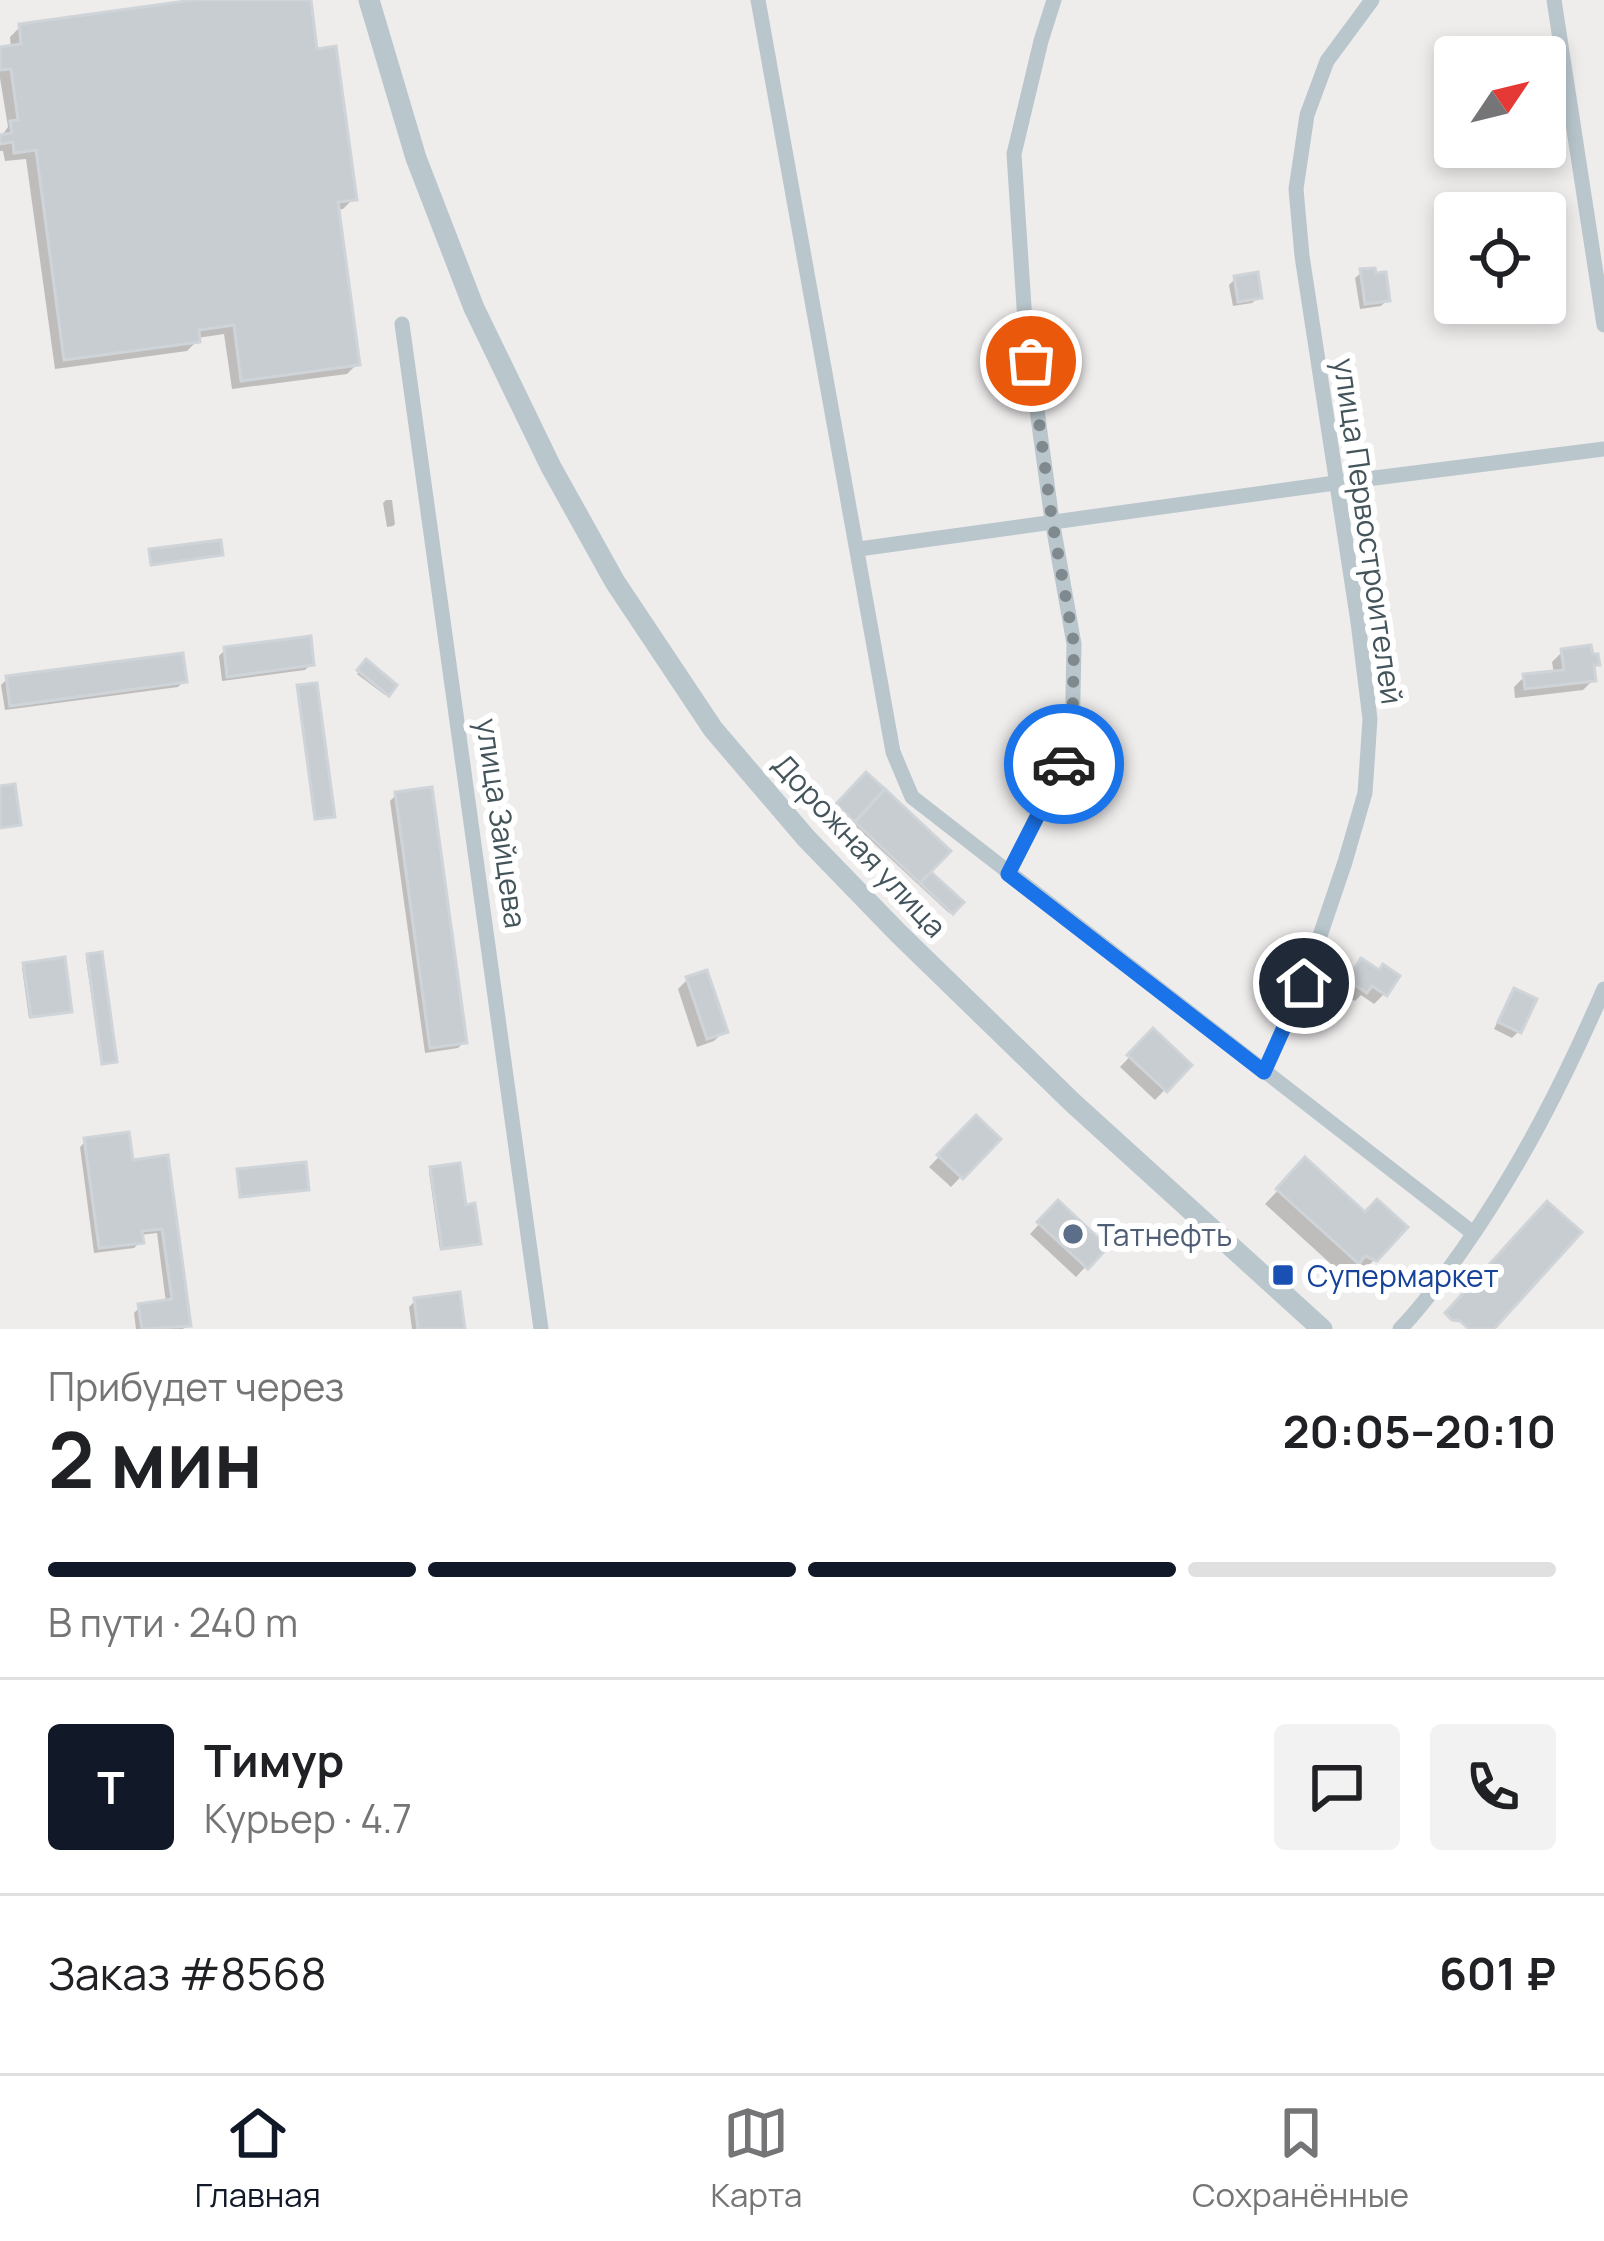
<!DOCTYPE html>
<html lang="ru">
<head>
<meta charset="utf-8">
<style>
	:root { --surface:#fff; --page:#f2f2f2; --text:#202124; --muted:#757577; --line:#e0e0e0; --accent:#111827 }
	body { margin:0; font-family:Manrope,sans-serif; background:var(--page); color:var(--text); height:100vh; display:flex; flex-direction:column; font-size:45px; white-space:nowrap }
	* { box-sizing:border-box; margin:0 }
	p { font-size:39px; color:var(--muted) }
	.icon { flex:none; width:66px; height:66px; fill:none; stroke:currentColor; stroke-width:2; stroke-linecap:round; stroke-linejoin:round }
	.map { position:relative; height:1329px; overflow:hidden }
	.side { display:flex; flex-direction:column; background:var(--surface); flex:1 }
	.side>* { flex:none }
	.needle { width:78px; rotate:55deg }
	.buttons { position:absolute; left:1434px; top:36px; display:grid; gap:24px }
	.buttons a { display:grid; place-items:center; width:132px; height:132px; border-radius:12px; background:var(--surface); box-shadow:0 6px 18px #0003; font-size:60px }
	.pin { position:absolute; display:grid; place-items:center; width:102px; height:102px; color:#fff; margin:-51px; border:6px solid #fff; border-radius:50%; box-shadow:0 3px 12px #0007 }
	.courier { position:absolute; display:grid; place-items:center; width:120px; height:120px; margin:-60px; border:9px solid #1a73e8; border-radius:50%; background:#fff; color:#222; box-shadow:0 3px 15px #0007 }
	.overview em { font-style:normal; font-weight:700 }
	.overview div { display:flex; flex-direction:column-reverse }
	.overview { display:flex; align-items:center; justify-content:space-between; height:204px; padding:0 48px }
	h1 { font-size:78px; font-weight:700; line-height:90px }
	.bar { display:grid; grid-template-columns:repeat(4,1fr); gap:18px 12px; align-content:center; height:144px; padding:0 48px }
	.bar i { height:15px; border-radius:9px; background:var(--line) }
	.bar .selected { background:var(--accent) }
	.bar p { grid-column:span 4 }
	.line { display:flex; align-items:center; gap:30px; padding:0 48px; border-top:3px solid var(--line) }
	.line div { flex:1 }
	.round { display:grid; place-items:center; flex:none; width:126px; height:126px; border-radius:12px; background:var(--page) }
	.menu { display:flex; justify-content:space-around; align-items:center; height:168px; border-top:3px solid var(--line); background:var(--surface); font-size:33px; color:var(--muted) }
	.menu a { display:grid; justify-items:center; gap:6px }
	.menu .selected { color:var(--accent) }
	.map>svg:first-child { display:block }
	.shadow { fill:#0003 }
	.building { fill:#c8cdd2; stroke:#cfd4d9; stroke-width:3 }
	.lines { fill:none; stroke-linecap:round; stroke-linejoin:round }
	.minor { stroke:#b9c7cd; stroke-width:15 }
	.tertiary { stroke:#b9c7cd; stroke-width:21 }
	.done { stroke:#7f898e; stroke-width:12; stroke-dasharray:0 21.6 }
	.route { stroke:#1a73e8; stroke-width:15 }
	.service-dot { fill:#5c6f8a; stroke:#fff; stroke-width:4.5 }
	.transit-dot { fill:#1a4fb4; stroke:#fff; stroke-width:4.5 }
	.labels { text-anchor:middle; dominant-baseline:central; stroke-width:12; stroke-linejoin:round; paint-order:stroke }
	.street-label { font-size:30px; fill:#43545b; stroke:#fff }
	.service-label { font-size:30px; fill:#4e5e75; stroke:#fff; text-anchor:start }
	.transit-label { font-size:30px; fill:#164399; stroke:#fff; text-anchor:start }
</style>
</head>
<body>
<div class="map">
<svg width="1604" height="1329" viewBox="0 0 1604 1329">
	<rect width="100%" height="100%" fill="#efecec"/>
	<!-- shadow -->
	<g class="shadow">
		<path d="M 183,0 L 308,0 L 315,52 L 353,199 L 343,209 L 336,210 L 357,364 L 347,374 L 232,389 L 224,334 L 197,338 L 197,341 L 187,351 L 55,369 L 26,159 L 5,161 L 3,151 L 0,151 L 0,138 L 8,127 L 0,78 L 0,50 L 11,49 L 10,37 L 20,27 L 183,5 Z"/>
		<path d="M 1362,272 L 1387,300 L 1381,306 L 1360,309 L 1355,278 Z"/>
		<path d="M 1235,279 L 1259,297 L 1252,303 L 1233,306 L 1229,285 Z"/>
		<path d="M 386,500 L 392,500 L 395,524 L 393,526 L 387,527 L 383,503 Z"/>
		<path d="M 225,650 L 311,664 L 305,670 L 222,681 L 219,656 Z"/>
		<path d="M 1562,652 L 1596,664 L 1592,668 L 1593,680 L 1583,690 L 1515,698 L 1514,687 L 1524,677 L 1554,674 L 1552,662 Z"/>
		<path d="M 366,663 L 393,685 L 385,695 L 357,674 Z"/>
		<path d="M 7,679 L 184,681 L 178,687 L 5,710 L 1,685 Z"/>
		<path d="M 299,688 L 332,816 L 329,818 L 314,820 L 297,690 Z"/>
		<path d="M 866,776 L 927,872 L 960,902 L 949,913 L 851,822 L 847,826 L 832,812 Z"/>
		<path d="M 396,795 L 464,1042 L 458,1048 L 425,1053 L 390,801 Z"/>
		<path d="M 89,957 L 114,1061 L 112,1063 L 101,1064 L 86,959 Z"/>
		<path d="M 1361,962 L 1384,994 L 1374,1004 L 1361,995 L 1355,1001 L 1339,991 Z"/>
		<path d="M 24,966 L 69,1011 L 67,1013 L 29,1018 L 22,968 Z"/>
		<path d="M 688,979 L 724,1031 L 714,1041 L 697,1047 L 678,989 Z"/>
		<path d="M 1515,992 L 1533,1001 L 1518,1032 L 1512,1038 L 1494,1029 L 1509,998 Z"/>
		<path d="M 1153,1032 L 1188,1065 L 1155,1100 L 1120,1067 Z"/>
		<path d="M 976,1119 L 997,1139 L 951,1187 L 929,1167 Z"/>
		<path d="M 86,1141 L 130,1163 L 165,1159 L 187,1325 L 183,1329 L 136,1329 L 134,1313 L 140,1307 L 166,1303 L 157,1233 L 140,1235 L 140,1242 L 134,1248 L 94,1253 L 80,1147 Z"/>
		<path d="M 1305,1162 L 1364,1216 L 1375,1259 L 1361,1273 L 1350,1268 L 1343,1275 L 1265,1204 Z"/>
		<path d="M 431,1170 L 478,1243 L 476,1245 L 440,1250 L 429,1172 Z"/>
		<path d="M 1058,1204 L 1104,1247 L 1076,1277 L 1030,1234 Z"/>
		<path d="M 415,1301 L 462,1329 L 412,1329 L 409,1307 Z"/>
	</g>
	<!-- building -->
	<g class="building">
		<path d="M 193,0 L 311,0 L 317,49 L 336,46 L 357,200 L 338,202 L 360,365 L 241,381 L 234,325 L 199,330 L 200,342 L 64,360 L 36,150 L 14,153 L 13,142 L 0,144 L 0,135 L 12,133 L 10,121 L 18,120 L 11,69 L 0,70 L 0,47 L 21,44 L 19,24 Z"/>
		<path d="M 1375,268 L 1376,273 L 1386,272 L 1390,301 L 1365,304 L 1360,269 Z"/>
		<path d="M 1258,272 L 1262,298 L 1238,302 L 1234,276 Z"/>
		<path d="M 221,540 L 223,555 L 151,565 L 149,549 Z"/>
		<path d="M 311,636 L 314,665 L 227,677 L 224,647 Z"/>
		<path d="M 1591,645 L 1593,654 L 1598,654 L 1600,665 L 1594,665 L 1596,681 L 1525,689 L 1523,674 L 1564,670 L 1561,649 Z"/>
		<path d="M 183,653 L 187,682 L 10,706 L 6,676 Z"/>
		<path d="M 366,659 L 397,685 L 389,696 L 357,670 Z"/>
		<path d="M 317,683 L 335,817 L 315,819 L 297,685 Z"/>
		<path d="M 866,772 L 885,789 L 855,822 L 836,804 Z"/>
		<path d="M 15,784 L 21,825 L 0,828 L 0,786 Z"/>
		<path d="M 432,787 L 467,1043 L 430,1048 L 395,792 Z"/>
		<path d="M 885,789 L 951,851 L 920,883 L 855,822 Z"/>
		<path d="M 931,872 L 964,902 L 953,914 L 920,883 Z"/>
		<path d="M 102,952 L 117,1062 L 102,1064 L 87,954 Z"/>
		<path d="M 65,957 L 72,1012 L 31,1017 L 23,963 Z"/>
		<path d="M 1361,958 L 1379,970 L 1383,964 L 1400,976 L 1387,996 L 1372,986 L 1367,993 L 1347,980 Z"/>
		<path d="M 707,970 L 728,1032 L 707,1039 L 686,977 Z"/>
		<path d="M 1514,988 L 1537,999 L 1521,1033 L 1498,1022 Z"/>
		<path d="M 1153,1028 L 1192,1065 L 1167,1092 L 1127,1055 Z"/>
		<path d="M 976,1115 L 1001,1139 L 963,1179 L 937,1155 Z"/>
		<path d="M 129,1132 L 133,1160 L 168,1155 L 191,1326 L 142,1329 L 138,1304 L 172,1299 L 162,1229 L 142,1231 L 144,1243 L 99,1248 L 84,1138 Z"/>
		<path d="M 1305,1157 L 1365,1212 L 1377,1199 L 1408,1227 L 1377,1261 L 1365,1256 L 1359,1264 L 1276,1189 Z"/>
		<path d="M 306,1162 L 309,1190 L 240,1197 L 237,1169 Z"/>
		<path d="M 460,1163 L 466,1205 L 475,1203 L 481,1244 L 442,1249 L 430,1167 Z"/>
		<path d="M 1058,1200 L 1108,1247 L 1088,1269 L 1037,1222 Z"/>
		<path d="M 1547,1201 L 1582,1232 L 1494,1329 L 1469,1329 L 1460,1321 L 1452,1320 L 1445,1313 Z"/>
		<path d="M 460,1292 L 465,1329 L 418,1329 L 414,1298 Z"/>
	</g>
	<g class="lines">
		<!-- minor -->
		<g class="minor">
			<path d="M 758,0 L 893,752 L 912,797 L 1473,1233"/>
			<path d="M 1554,0 L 1604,325"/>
			<path d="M 402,324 L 541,1329"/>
			<path d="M 859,549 L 1335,483 L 1604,449"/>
			<path d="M 1008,874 L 1072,747 L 1074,644 L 1052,520 L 1025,322 L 1014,154 L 1041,41 L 1054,0"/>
			<path d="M 1264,1072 L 1304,983 L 1345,862 L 1365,793 L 1370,719 L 1358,622 L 1302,256 L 1296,189 L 1307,115 L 1327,61 L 1372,0"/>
			<path d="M 1400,1329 C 1424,1304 1443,1277 1463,1249 C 1521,1166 1564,1081 1604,989"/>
		</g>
		<!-- tertiary -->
		<path class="tertiary" d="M 369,0 L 416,158 L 474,308 L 551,467 L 615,582 L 713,729 L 806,838 L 898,933 L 1073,1103 L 1322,1329"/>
	</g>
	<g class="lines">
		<!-- done -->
		<path class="done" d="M 1031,361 L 1052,520 L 1074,644 L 1072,747 L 1064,764"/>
		<!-- route -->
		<path class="route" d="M 1064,764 L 1008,874 L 1264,1072 L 1304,983"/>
	</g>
	<!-- markers -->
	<circle class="service-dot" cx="1073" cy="1234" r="12"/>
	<rect class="transit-dot" x="1271" y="1263" width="24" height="24" rx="6"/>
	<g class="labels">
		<!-- street labels -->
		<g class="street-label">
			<text transform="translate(1369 531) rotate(82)">улица Первостроителей</text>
			<text transform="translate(502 823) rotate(82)">улица Зайцева</text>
			<text transform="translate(860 845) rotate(47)">Дорожная улица</text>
		</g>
		<!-- service labels -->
		<g class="service-label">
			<text x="1097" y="1234">Татнефть</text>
		</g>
		<!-- transit labels -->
		<g class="transit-label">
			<text x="1307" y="1275">Супермаркет</text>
		</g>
	</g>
</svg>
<div class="buttons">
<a><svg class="needle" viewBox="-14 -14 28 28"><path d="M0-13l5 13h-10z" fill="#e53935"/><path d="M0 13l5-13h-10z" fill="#757577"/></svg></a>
<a><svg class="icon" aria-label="locate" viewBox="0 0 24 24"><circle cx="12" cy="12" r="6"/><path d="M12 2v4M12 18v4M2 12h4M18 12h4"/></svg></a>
</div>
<div class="pin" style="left:1031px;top:361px;background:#ea580c"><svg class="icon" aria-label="bag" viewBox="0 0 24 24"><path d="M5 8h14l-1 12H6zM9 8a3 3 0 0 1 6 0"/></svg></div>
<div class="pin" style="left:1304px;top:983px;background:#1f2937"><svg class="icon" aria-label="home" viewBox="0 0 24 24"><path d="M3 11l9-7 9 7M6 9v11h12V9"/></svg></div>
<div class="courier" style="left:1064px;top:764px"><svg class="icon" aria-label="car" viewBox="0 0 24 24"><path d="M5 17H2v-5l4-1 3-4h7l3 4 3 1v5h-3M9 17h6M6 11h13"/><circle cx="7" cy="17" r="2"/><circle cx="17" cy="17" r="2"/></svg></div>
</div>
<section class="side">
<div class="overview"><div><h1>2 мин</h1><p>Прибудет через</p></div><em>20:05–20:10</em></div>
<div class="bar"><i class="selected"></i><i class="selected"></i><i class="selected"></i><i></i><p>В пути · 240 m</p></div>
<div class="line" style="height:216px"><b class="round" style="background:var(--accent);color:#fff">Т</b><div><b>Тимур</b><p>Курьер · 4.7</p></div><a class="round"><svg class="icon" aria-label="chat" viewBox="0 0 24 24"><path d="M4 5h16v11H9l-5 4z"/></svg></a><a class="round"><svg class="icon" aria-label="phone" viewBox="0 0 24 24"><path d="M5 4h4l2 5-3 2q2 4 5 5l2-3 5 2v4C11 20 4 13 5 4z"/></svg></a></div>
<div class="line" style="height:156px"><div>Заказ #8568</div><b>601 ₽</b></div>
</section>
<nav class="menu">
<a class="selected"><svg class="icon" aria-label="home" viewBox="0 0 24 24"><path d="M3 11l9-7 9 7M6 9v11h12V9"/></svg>Главная</a>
<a><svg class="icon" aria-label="map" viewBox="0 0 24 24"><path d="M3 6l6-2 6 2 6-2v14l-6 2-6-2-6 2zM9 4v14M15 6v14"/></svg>Карта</a>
<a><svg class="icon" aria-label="saved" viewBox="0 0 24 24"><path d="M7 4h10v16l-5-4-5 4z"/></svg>Сохранённые</a>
</nav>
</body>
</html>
